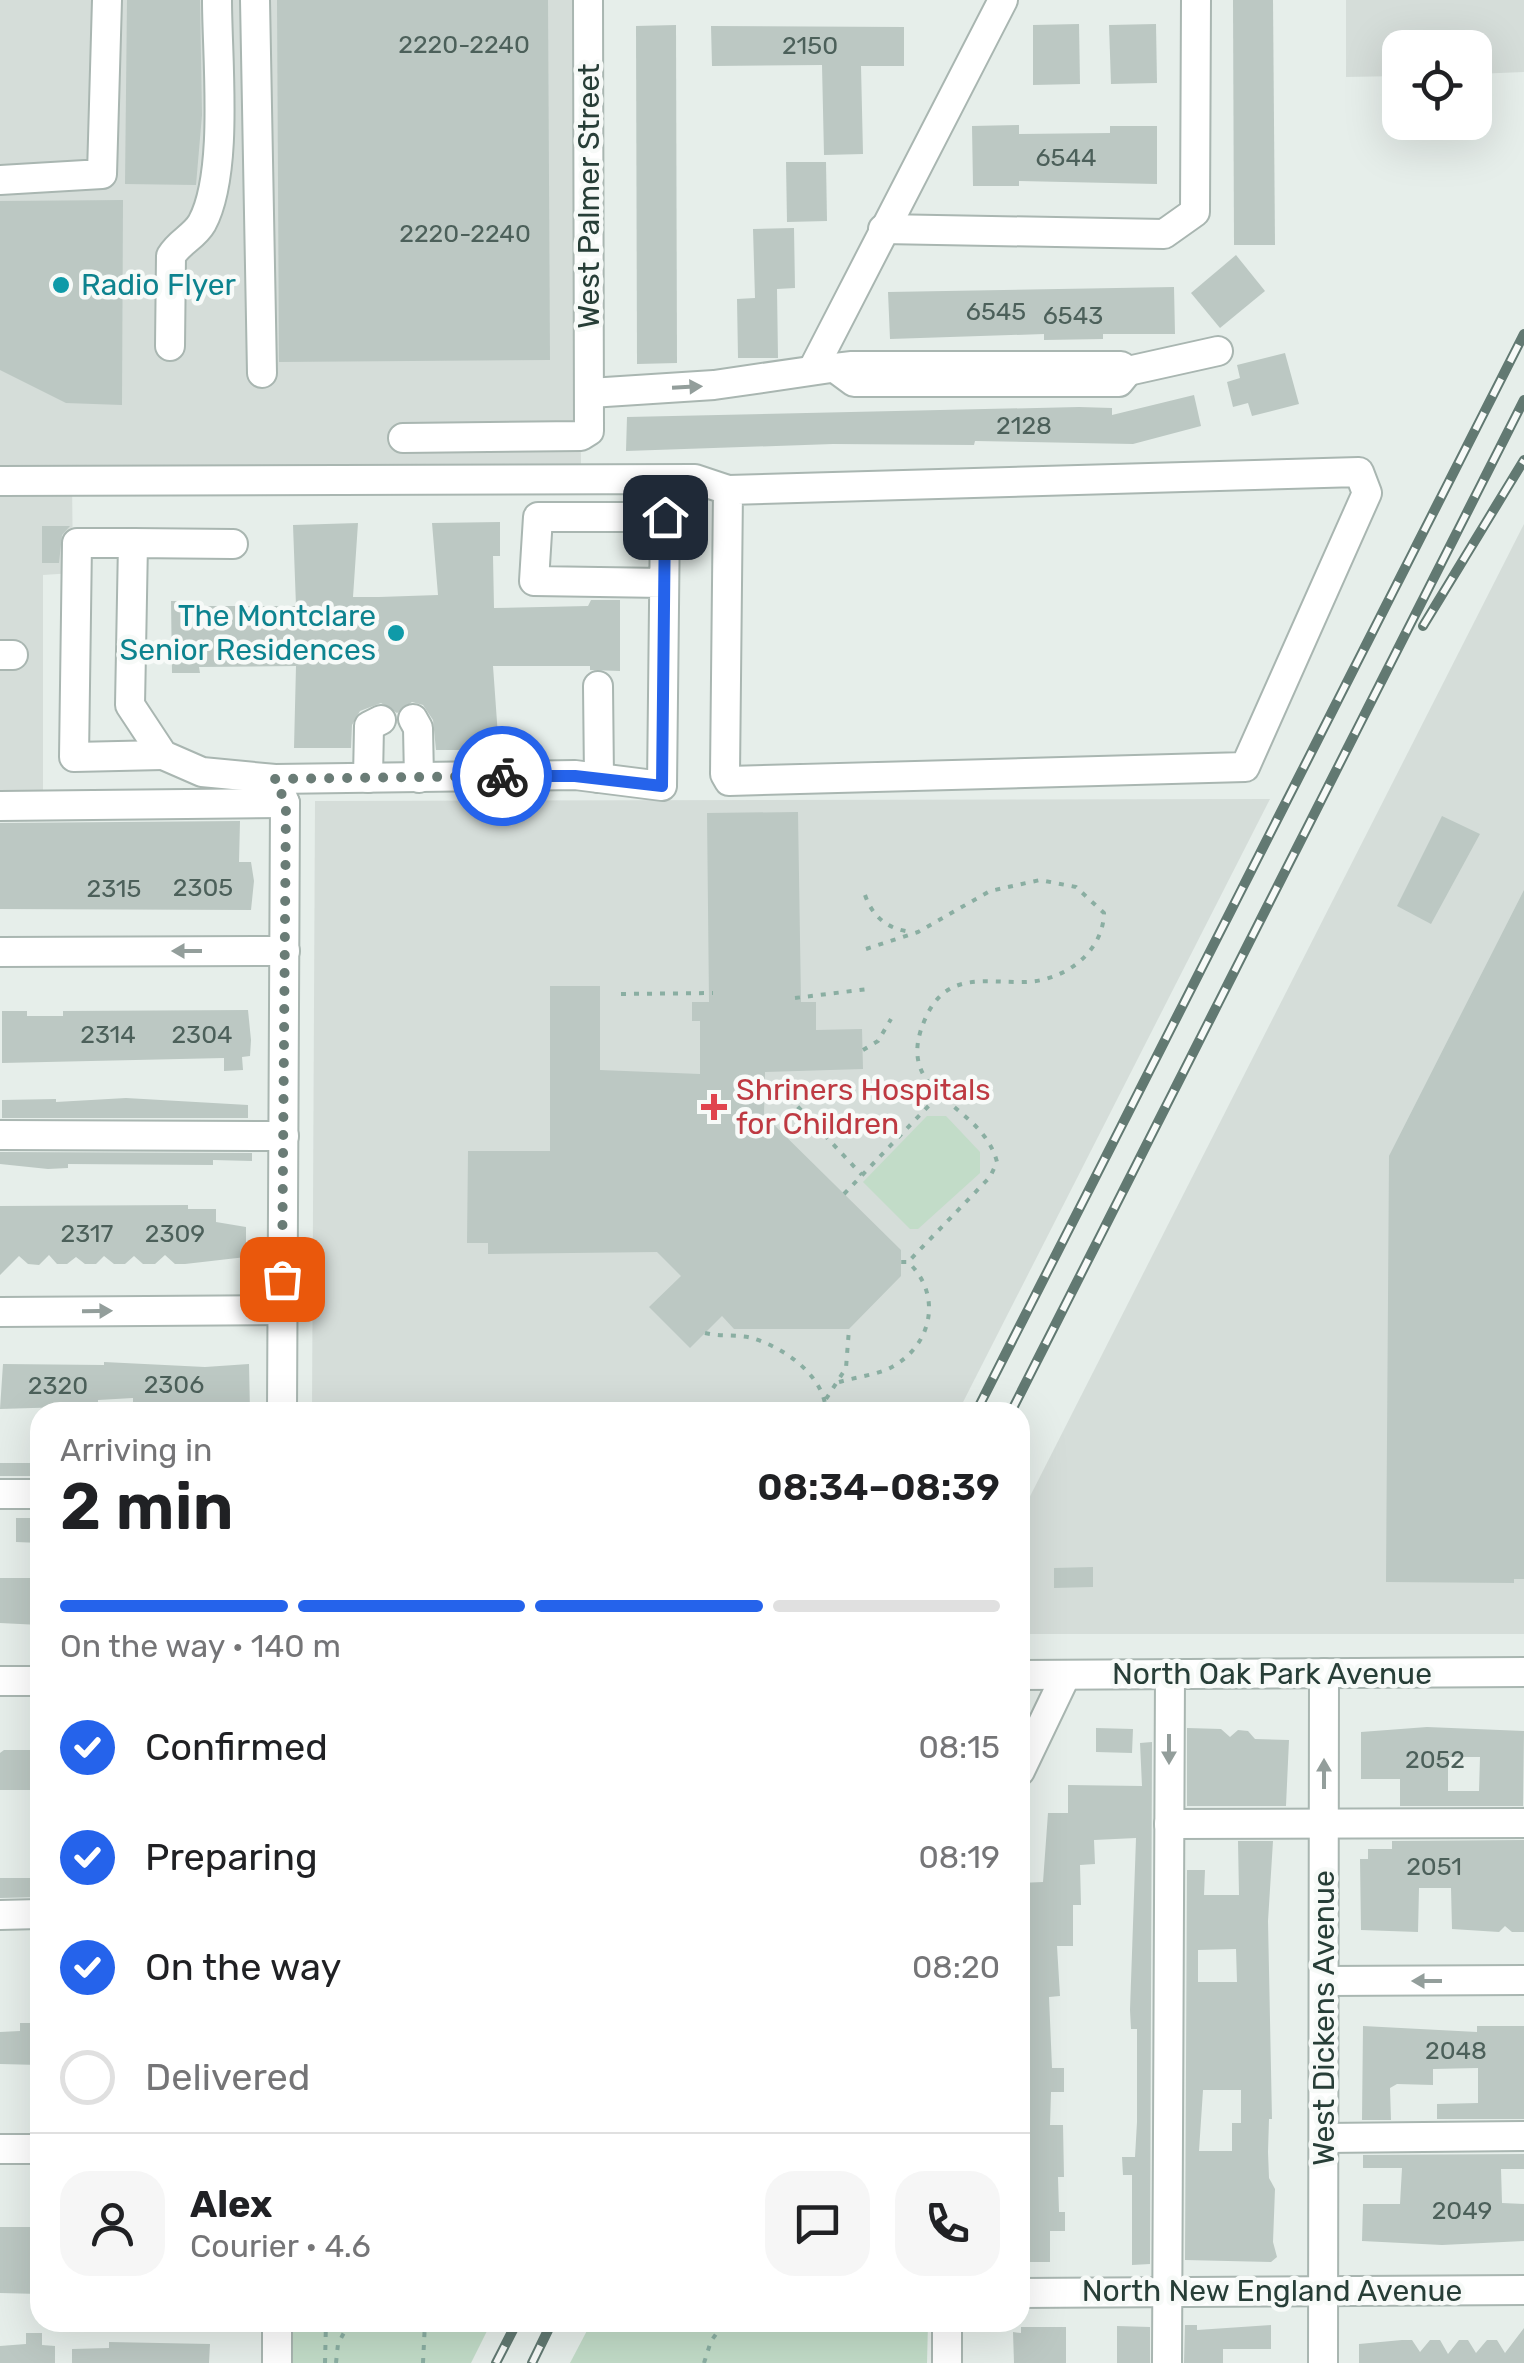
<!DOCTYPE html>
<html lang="en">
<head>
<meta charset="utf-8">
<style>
	:root { --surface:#fff; --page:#f6f6f6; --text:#202124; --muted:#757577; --line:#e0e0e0; --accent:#2563eb }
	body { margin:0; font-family:Rubik,sans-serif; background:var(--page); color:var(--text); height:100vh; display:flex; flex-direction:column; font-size:38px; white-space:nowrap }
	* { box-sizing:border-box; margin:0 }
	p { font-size:32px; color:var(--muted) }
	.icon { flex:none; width:55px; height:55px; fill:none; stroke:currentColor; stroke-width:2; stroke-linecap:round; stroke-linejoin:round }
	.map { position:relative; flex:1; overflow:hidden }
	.panel { position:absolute; left:30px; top:1402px; width:1000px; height:930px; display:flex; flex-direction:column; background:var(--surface); border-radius:30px; box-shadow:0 10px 40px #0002 }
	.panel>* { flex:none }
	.buttons { position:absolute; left:1382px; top:30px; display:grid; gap:20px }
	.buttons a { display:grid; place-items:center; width:110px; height:110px; border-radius:20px; background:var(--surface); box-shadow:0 10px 40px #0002; font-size:50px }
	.pin { position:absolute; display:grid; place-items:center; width:85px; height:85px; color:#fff; margin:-42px; border-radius:20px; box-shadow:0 5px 15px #0006 }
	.courier { position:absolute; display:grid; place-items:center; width:100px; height:100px; margin:-50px; border:8px solid #2563eb; border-radius:50%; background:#fff; color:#222; box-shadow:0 2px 12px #0007 }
	.summary em { font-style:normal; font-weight:600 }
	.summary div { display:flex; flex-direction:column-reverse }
	.summary { display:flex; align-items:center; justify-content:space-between; height:170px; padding:0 30px }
	h1 { font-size:65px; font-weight:600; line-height:75px }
	.bar { display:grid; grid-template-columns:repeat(4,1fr); gap:15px 10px; align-content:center; height:120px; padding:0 30px }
	.bar i { height:12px; border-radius:8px; background:var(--line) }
	.bar .active { background:var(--accent) }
	.bar p { grid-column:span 4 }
	.line { display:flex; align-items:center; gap:25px; padding:0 30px; border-top:2px solid var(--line) }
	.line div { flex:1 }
	.round { display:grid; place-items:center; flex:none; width:105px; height:105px; border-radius:30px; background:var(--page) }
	ol { padding:0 30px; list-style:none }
	li { display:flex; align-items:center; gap:30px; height:110px }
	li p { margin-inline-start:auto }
	li .icon { padding:10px; border-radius:50%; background:var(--accent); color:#fff; stroke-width:4 }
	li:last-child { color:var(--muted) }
	li i { width:55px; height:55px; border:5px solid var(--line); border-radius:50% }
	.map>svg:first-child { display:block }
	.built { fill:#d5ddd9 }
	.green { fill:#c2dcc8 }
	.building { fill:#bcc8c3; fill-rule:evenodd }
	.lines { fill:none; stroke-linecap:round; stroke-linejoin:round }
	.minor-casing { stroke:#a9b6b1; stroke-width:32 }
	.path { stroke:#8aaea2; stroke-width:4; stroke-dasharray:5 8; stroke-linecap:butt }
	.minor { stroke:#fff; stroke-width:28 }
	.rail-casing { stroke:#627972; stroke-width:10 }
	.rail { stroke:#f7faf8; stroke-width:6; stroke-dasharray:19; stroke-linecap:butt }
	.oneway { fill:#939e9b }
	.done { stroke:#6a7c76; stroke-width:10; stroke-dasharray:0 18 }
	.route { stroke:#2563eb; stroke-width:12 }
	.culture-dot { fill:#0f9aa8; stroke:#f7faf8; stroke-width:4 }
	.health-dot { fill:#e0444e; stroke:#f7faf8; stroke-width:4 }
	.labels { text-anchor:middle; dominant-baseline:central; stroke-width:9; stroke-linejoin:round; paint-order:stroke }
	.number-label { font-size:25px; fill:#4c605a }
	.street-label { font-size:30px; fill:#273e37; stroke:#f7faf8 }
	.culture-label { font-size:30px; fill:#0d838f; stroke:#f7faf8; text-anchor:start }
	.health-label { font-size:30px; fill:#be3a42; stroke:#f7faf8; text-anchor:start }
</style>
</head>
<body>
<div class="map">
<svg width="1524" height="2363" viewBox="0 0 1524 2363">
	<rect width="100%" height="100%" fill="#e6eeea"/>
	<!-- built -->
	<g class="built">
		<path d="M 0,0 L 575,0 L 581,464 L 72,478 L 73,573 L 43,575 L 43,798 L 0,799 Z"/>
		<path d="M 1346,0 L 1524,0 L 1524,72 L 1475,74 L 1475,48 L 1400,48 L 1400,76 L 1346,77 Z"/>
		<path d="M 1524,524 L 1524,1634 L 1020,1634 L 1020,1516 Z"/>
		<path d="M 1270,799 L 958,1412 L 312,1412 L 315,801 Z"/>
	</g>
	<!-- green -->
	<g class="green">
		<path d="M 927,1116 L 946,1116 L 980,1152 L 980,1173 L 918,1229 L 910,1229 L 863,1182 Z"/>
		<path d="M 291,2323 L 491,2323 L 471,2363 L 291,2363 Z"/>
		<path d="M 591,2323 L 928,2323 L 927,2363 L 570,2363 Z"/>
	</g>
	<!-- building -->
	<g class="building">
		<path d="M 127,0 L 200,0 L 202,115 L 196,185 L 125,184 Z"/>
		<path d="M 277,0 L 548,0 L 550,360 L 279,362 Z"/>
		<path d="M 1233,0 L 1273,0 L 1275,245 L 1234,245 Z"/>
		<path d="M 1079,24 L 1080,84 L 1033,85 L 1033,25 Z"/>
		<path d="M 1156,24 L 1157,83 L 1111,84 L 1109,25 Z"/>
		<path d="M 676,25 L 677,363 L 637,364 L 636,26 Z"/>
		<path d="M 711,26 L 904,27 L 904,66 L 861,66 L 863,154 L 824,155 L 822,65 L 712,66 Z"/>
		<path d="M 1019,125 L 1019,134 L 1110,133 L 1110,126 L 1157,126 L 1157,184 L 1019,181 L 1019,186 L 973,186 L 972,126 Z"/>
		<path d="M 786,162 L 826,162 L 827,221 L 787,222 Z"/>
		<path d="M 123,200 L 122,405 L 66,403 L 0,370 L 0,201 Z"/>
		<path d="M 794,228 L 795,288 L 777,289 L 778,358 L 738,358 L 737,299 L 755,298 L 753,229 Z"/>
		<path d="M 1236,255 L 1265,291 L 1220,328 L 1191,293 Z"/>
		<path d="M 1174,287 L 1175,334 L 1103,334 L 1103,339 L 1044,340 L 1044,334 L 890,339 L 888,292 Z"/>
		<path d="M 1285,353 L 1299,404 L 1252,416 L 1248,403 L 1233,407 L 1227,382 L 1240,378 L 1237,365 Z"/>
		<path d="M 1194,395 L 1201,426 L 1133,444 L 975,441 L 974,445 L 833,444 L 626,451 L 627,417 L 1079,407 L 1112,408 L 1112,415 Z"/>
		<path d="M 500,522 L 500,556 L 493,556 L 494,608 L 588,606 L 591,600 L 620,600 L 620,671 L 590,670 L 590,666 L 493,666 L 499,750 L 436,750 L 433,720 L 423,705 L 412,702 L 397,713 L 381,703 L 360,711 L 352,725 L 351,748 L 294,748 L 296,666 L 199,667 L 200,673 L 172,673 L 171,601 L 200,601 L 200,606 L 296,606 L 293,525 L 358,523 L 353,597 L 379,597 L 438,595 L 432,523 Z"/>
		<path d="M 42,526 L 70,526 L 62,535 L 59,563 L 42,563 Z"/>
		<path d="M 798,812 L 801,1002 L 816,1002 L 816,1030 L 862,1029 L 863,1069 L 765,1072 L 764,1115 L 901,1250 L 901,1276 L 849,1329 L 734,1329 L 722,1316 L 690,1348 L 649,1307 L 681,1276 L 657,1252 L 488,1254 L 488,1243 L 467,1243 L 468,1151 L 550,1151 L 550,986 L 600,986 L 600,1070 L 700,1074 L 700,1021 L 692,1021 L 692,1002 L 709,1002 L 707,813 Z"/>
		<path d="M 1442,816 L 1480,834 L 1431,924 L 1397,906 Z"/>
		<path d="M 240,821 L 239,862 L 251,862 L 254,881 L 251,910 L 0,909 L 0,823 Z"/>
		<path d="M 1524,890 L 1524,1579 L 1514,1579 L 1514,1583 L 1386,1582 L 1389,1156 Z"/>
		<path d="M 248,1010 L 251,1040 L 250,1056 L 242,1057 L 243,1070 L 224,1071 L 224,1058 L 2,1063 L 2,1011 L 27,1011 L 27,1016 L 63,1016 L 63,1011 Z"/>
		<path d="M 126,1098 L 248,1105 L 248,1118 L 2,1118 L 2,1100 L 56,1099 L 56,1102 Z"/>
		<path d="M 0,1152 L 252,1153 L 252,1161 L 213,1160 L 213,1165 L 68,1164 L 68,1168 L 48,1169 L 0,1164 Z"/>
		<path d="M 188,1205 L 188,1209 L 216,1209 L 216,1222 L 246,1227 L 246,1257 L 185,1264 L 175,1264 L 165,1255 L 155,1264 L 143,1264 L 134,1256 L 125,1264 L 114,1264 L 104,1256 L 96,1264 L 85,1264 L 76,1257 L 67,1264 L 57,1264 L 49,1255 L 39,1265 L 28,1264 L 19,1256 L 0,1275 L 0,1206 Z"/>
		<path d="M 104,1362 L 205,1367 L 249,1364 L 250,1412 L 225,1412 L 225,1403 L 158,1402 L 158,1412 L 133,1412 L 133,1398 L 98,1400 L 98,1406 L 0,1409 L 3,1364 L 104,1365 Z"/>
		<rect x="0" y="1463" width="36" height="13"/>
		<path d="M 16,1518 L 40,1518 L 40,1543 L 16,1542 Z"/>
		<path d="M 1093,1567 L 1093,1587 L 1054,1588 L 1054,1568 Z"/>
		<path d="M 0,1578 L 40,1578 L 40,1625 L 0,1623 Z"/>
		<path d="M 1427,1727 L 1524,1731 L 1523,1806 L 1400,1806 L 1400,1779 L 1361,1779 L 1361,1732 ZM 1448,1757 L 1480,1757 L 1479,1791 L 1448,1791 Z"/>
		<path d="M 1096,1728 L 1133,1729 L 1132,1753 L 1096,1752 Z"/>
		<path d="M 1187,1728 L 1221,1729 L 1230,1737 L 1238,1730 L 1248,1731 L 1255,1739 L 1289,1740 L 1286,1806 L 1187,1806 Z"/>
		<path d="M 1152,1742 L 1150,2264 L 1132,2265 L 1132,2175 L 1123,2175 L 1122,2157 L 1135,2157 L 1137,2122 L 1137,2029 L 1131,2029 L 1130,2010 L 1136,1838 L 1094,1840 L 1095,1864 L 1080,1865 L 1081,1905 L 1073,1905 L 1073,1946 L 1057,1946 L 1060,1996 L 1049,1997 L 1052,2068 L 1064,2068 L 1064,2092 L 1051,2092 L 1050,2125 L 1063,2125 L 1064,2177 L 1058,2177 L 1059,2212 L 1065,2212 L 1065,2231 L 1050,2231 L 1050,2262 L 1020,2262 L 1020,1883 L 1043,1882 L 1048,1813 L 1068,1813 L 1068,1785 L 1142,1786 L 1140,1743 Z"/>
		<path d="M 4,1750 L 40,1750 L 40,1790 L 0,1790 L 0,1753 Z"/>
		<path d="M 1524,1840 L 1524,1932 L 1512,1932 L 1505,1926 L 1499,1932 L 1452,1929 L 1451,1888 L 1419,1888 L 1418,1932 L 1361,1930 L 1360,1859 L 1368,1859 L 1368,1849 L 1392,1849 L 1392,1841 Z"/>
		<path d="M 1238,1841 L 1273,1841 L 1268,1921 L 1272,2119 L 1269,2119 L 1268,2152 L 1269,2178 L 1275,2189 L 1273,2242 L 1277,2257 L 1271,2262 L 1185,2260 L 1187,1870 L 1205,1870 L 1204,1895 L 1239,1895 ZM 1236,1949 L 1237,1982 L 1198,1982 L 1198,1950 ZM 1203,2090 L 1241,2090 L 1241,2123 L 1232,2123 L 1232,2151 L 1199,2151 Z"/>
		<path d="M 0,1878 L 40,1878 L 40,1897 L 0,1898 Z"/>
		<path d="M 20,2023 L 40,2023 L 40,2065 L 0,2064 L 0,2032 L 20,2031 Z"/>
		<path d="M 1363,2026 L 1477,2032 L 1477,2026 L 1524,2026 L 1524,2119 L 1437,2119 L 1437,2104 L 1478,2103 L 1478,2068 L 1433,2069 L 1433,2085 L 1397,2084 L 1390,2088 L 1391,2120 L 1362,2120 Z"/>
		<path d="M 1524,2154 L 1524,2169 L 1501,2169 L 1502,2203 L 1524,2204 L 1524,2241 L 1442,2245 L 1362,2241 L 1363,2204 L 1400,2204 L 1402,2168 L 1363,2168 L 1363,2155 Z"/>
		<path d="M 0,2227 L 40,2227 L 40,2294 L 0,2293 Z"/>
		<path d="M 1185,2325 L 1197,2325 L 1197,2330 L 1271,2325 L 1271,2349 L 1223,2349 L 1223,2363 L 1184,2363 Z"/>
		<path d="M 1117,2326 L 1150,2327 L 1150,2363 L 1117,2363 Z"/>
		<path d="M 1021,2327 L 1066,2327 L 1066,2363 L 1014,2363 L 1013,2332 L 1021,2333 Z"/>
		<path d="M 1524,2328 L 1524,2363 L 1359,2363 L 1359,2344 L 1402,2340 L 1412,2340 L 1420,2352 L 1430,2340 L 1440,2340 L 1448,2354 L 1459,2340 L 1468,2340 L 1476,2353 L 1487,2340 L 1497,2340 L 1505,2353 Z"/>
		<path d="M 26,2333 L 42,2333 L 42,2345 L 55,2346 L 55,2363 L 0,2363 L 0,2346 L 26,2344 Z"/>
		<path d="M 109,2342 L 210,2344 L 209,2363 L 72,2363 L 72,2349 L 109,2348 Z"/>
	</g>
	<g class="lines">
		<!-- minor casing -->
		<g class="minor-casing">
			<g id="minor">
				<path d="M 255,0 L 262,373"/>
				<path d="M 0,180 L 102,174 L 107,0"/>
				<path d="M 883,229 L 1164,234 L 1195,212 L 1196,0"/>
				<path d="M 170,346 L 171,256 C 179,242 194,237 202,223 C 229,173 217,59 217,0"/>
				<path d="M 852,366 L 1121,366 L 1128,371 L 1119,382 L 854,382 L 835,368 Z"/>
				<path d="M 814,367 L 1003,0"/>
				<path d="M 1128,371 L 1218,351"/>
				<path d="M 590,393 L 714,385 L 831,368"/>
				<path d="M 403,438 L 581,436 L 589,431 L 588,0"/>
				<path d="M 0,481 L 695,479 L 728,490 L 725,774 L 729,781 L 1245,767 L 1367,493 L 1359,472 L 728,490"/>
				<path d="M 133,543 L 77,543 L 74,757 L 163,755"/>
				<path d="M 233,544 L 133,543 L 130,705 L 163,755 L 202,772 L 275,779 L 285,803 L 282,1412"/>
				<path d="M 0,655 L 13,655"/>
				<path d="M 598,686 L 599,778"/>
				<path d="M 413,719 L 418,728 L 419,778"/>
				<path d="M 368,778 L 369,726 L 381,720"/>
				<path d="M 275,779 L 575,775 L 662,786 L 665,517 L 538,517 L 534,581 L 664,583"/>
				<path d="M 0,806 L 285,803"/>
				<path d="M 0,952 L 285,951"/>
				<path d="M 0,1135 L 284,1136"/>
				<path d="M 0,1312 L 283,1310"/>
				<path d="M 0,1494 L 40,1494"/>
				<path d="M 1020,1675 L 1524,1672"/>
				<path d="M 0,1681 L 40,1681"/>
				<path d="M 1020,1771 L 1066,1675"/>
				<path d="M 1169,1824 L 1524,1823"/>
				<path d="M 0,1915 L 40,1914"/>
				<path d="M 1324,1981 L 1524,1980"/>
				<path d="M 1324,2138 L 1524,2136"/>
				<path d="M 0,2149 L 40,2149"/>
				<path d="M 1020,2293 L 1524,2290"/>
				<path d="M 277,2363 L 277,2322"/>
				<path d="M 947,2363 L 947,2322"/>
				<path d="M 1167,2363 L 1170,1674"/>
				<path d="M 1323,2363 L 1324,1673"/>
			</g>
		</g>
		<!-- path -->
		<g class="path">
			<path d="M 865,895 C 873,918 889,930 913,932"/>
			<path d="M 866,949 L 918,932 L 990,891 L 1040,880 L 1076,887 L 1104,913 C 1103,953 1064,981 1025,982 C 985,983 947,971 926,1017 C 889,1097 981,1100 997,1162 L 990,1177 L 908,1262"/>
			<path d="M 621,994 L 713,993"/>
			<path d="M 795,998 L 868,989"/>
			<path d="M 863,1050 L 878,1041 L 891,1019"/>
			<path d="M 765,1092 L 784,1092 L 862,1175"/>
			<path d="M 844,1194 L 940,1094"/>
			<path d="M 705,1333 C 721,1337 737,1334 752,1338 C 785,1348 825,1376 826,1412"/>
			<path d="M 839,1382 C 856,1377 877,1375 892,1367 C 932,1345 943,1295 908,1262 L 901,1262"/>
			<path d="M 826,1399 L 846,1368 L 849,1329"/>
			<path d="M 1020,1481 L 1021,1482"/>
			<path d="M 325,2363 L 326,2322"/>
			<path d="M 336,2363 L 338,2344 L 348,2325 L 364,2325"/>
			<path d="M 423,2363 L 425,2322"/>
			<path d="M 704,2363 L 711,2341 L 725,2322"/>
		</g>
		<!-- minor -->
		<use href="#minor" class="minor"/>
		<!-- rail casing -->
		<g class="rail-casing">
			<g id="rail">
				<path d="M 1423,626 L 1524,460"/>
				<path d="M 976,1412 L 1524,334"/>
				<path d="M 1011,1412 L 1524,400"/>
				<path d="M 496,2363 L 517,2322"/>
				<path d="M 532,2363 L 552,2322"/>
			</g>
		</g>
		<!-- rail -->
		<use href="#rail" class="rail"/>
	</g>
	<!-- one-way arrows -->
	<defs><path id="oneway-solid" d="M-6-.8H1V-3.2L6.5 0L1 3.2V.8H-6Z" transform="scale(2.5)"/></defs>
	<g class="oneway">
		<use href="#oneway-solid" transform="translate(687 387) rotate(-3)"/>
		<use href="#oneway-solid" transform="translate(187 951) rotate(180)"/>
		<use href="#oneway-solid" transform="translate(97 1311) rotate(-1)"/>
		<use href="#oneway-solid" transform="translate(1169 1749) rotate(90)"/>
		<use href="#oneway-solid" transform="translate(1324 1774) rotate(-90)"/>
		<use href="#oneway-solid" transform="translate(1427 1981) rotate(180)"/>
	</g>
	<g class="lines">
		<!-- done -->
		<path class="done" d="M 282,1279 L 286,803 L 274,779 L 502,776"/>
		<!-- route -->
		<path class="route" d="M 502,776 L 575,776 L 662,786 L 665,517"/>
	</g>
	<!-- markers -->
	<g class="culture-dot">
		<circle cx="61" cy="285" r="10"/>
		<circle cx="396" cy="633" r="10"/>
	</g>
	<path class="health-dot" d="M709 1092h10v10h10v10h-10v10h-10v-10h-10v-10h10z"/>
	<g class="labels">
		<!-- number labels -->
		<g class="number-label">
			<text x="464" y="44">2220-2240</text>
			<text x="810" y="45">2150</text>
			<text x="1066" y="157">6544</text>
			<text x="465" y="233">2220-2240</text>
			<text x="996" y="311">6545</text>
			<text x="1073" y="315">6543</text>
			<text x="1024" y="425">2128</text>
			<text x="203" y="887">2305</text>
			<text x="114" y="888">2315</text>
			<text x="108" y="1034">2314</text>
			<text x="202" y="1034">2304</text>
			<text x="87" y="1233">2317</text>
			<text x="175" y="1233">2309</text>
			<text x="174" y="1384">2306</text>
			<text x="58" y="1385">2320</text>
			<text x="1435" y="1759">2052</text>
			<text x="1434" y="1866">2051</text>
			<text x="1456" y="2050">2048</text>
			<text x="1462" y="2210">2049</text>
		</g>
		<!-- street labels -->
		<g class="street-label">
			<text transform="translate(589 196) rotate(-90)">West Palmer Street</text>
			<text x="1272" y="1674">North Oak Park Avenue</text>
			<text transform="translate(1324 2018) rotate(-90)">West Dickens Avenue</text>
			<text x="1272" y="2291">North New England Avenue</text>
		</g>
		<!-- culture labels -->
		<g class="culture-label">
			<text x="81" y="285">Radio Flyer</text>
			<text x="376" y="616" text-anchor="end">The Montclare<tspan x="376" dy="34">Senior Residences</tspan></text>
		</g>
		<!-- health labels -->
		<g class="health-label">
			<text x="736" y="1090">Shriners Hospitals<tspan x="736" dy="34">for Children</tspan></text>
		</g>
	</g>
</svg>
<div class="buttons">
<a><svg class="icon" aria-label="locate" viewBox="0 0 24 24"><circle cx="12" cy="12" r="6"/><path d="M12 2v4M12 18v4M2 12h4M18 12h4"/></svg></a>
</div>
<div class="pin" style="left:282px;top:1279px;background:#ea580c"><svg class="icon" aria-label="bag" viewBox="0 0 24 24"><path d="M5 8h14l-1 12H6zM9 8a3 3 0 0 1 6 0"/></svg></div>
<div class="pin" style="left:665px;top:517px;background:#1f2937"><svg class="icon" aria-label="home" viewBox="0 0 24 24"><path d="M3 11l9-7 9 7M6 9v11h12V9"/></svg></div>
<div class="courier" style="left:502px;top:776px"><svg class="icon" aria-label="bike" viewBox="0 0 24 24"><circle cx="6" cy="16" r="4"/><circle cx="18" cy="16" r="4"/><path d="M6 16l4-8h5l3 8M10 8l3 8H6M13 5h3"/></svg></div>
<section class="panel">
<div class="summary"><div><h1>2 min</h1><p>Arriving in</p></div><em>08:34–08:39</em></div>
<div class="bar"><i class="active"></i><i class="active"></i><i class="active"></i><i></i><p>On the way · 140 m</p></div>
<ol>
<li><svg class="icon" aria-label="check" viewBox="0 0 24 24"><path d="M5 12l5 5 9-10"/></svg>Confirmed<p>08:15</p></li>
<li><svg class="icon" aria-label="check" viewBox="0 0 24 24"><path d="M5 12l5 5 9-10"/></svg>Preparing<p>08:19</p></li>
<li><svg class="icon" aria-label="check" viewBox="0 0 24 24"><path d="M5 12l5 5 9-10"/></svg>On the way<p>08:20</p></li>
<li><i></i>Delivered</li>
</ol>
<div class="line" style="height:180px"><a class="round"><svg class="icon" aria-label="person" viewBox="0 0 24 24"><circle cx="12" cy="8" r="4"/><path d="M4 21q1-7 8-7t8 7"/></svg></a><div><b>Alex</b><p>Courier · 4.6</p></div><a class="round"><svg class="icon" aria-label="chat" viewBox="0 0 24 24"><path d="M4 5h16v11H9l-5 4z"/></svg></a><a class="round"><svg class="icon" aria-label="phone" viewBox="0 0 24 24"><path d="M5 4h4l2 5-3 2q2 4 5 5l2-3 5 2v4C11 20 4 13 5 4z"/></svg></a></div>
</section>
</div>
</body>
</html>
